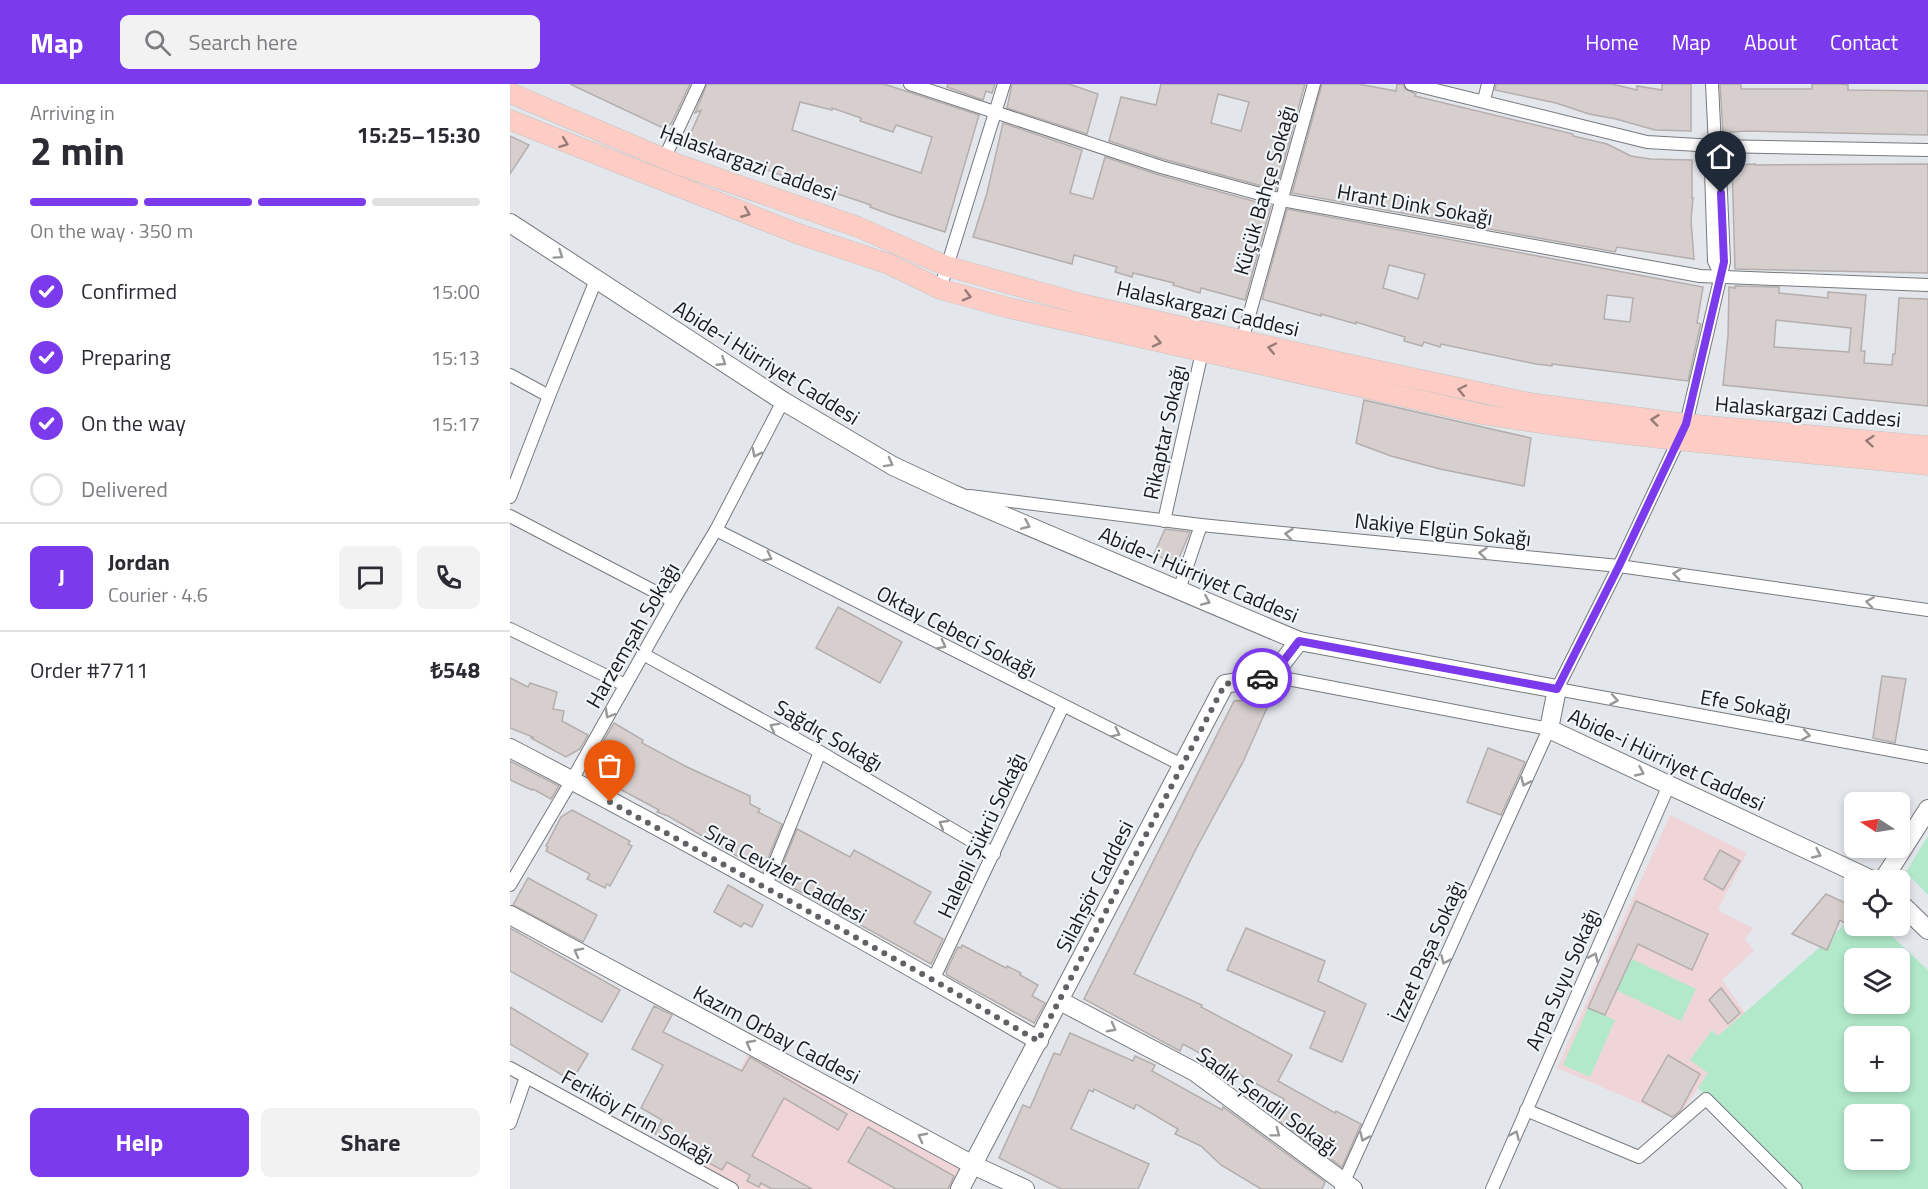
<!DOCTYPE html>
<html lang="en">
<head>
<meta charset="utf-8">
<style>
	:root { --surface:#fff; --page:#f2f2f3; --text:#2b2b33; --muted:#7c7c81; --line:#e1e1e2; --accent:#7c3aed }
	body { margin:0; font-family:"Titillium Web",sans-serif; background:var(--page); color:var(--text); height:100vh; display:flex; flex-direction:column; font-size:22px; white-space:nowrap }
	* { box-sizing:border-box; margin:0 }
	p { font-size:20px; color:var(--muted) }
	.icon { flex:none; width:33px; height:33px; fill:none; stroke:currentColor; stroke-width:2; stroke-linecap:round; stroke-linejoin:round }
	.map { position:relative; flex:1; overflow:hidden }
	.sheet { display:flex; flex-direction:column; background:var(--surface); width:510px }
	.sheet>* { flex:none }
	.needle { width:39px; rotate:282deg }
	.controls { position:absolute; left:1334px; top:708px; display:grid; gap:12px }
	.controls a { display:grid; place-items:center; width:66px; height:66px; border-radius:9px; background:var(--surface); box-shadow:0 3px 9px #0003; font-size:30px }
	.pin { position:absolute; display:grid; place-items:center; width:51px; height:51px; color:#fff; margin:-62px -26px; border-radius:50% 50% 50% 0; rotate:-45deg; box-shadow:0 0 6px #0007 }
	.pin .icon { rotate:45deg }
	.courier { position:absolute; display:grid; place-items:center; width:60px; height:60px; margin:-30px; border:4px solid #7c3aed; border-radius:50%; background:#fff; color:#222; box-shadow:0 2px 8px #0007 }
	.overview em { font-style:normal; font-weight:700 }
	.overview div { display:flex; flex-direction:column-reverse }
	.overview { display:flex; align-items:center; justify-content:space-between; height:102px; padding:0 30px }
	h1 { font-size:39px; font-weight:700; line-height:45px }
	.bar { display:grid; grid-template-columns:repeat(4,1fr); gap:9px 6px; align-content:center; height:72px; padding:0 30px }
	.bar i { height:8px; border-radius:4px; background:var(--line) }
	.bar .active { background:var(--accent) }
	.bar p { grid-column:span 4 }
	.line { display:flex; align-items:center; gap:15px; padding:0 30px; border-top:2px solid var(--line) }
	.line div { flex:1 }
	.round { display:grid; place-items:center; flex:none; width:63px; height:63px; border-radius:9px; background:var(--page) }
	ol { padding:0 30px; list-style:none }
	li { display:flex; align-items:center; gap:18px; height:66px }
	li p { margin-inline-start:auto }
	li .icon { padding:6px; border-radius:50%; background:var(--accent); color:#fff; stroke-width:4 }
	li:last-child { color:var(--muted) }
	li i { width:33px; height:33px; border:3px solid var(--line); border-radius:50% }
	.cta { display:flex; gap:12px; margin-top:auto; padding:12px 30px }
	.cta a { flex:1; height:69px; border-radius:9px; background:var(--accent); color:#fff; font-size:24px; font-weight:700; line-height:69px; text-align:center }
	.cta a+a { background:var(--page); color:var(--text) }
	header { display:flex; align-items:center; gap:36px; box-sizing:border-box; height:84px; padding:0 30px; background:var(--accent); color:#fff }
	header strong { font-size:28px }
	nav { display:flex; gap:33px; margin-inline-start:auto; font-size:21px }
	.search { width:420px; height:54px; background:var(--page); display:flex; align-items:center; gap:15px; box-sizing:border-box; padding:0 21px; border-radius:9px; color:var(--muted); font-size:22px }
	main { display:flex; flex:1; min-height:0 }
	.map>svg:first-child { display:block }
	.education { fill:#f0d5d8 }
	.green { fill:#b1e9ca; fill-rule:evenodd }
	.building { fill:#d6cfce; stroke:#b4aead; stroke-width:1.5; fill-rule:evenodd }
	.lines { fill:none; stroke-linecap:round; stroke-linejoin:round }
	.street-casing { stroke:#767a7e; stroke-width:14 }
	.secondary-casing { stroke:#767a7e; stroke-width:20 }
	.primary-casing { stroke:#c3c4c4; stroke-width:21 }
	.street { stroke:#fff; stroke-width:12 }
	.secondary { stroke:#fff; stroke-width:18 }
	.primary { stroke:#fdccc4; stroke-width:20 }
	.oneway { stroke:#977c79 }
	.oneway2 { stroke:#989899 }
	.done { stroke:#606265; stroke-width:6; stroke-dasharray:0 10.8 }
	.route { stroke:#7c3aed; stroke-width:8 }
	.labels { text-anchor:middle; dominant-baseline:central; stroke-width:4.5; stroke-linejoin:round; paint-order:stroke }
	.street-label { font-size:21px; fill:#1a1b1d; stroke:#f0f5f9 }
</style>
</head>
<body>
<header>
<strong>Map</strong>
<div class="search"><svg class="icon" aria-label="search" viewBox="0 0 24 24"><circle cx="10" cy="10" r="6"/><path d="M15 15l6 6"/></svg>Search here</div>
<nav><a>Home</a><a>Map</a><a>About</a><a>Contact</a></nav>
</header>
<main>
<section class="sheet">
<div class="overview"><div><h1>2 min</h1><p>Arriving in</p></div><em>15:25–15:30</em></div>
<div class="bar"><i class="active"></i><i class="active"></i><i class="active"></i><i></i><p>On the way · 350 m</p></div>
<ol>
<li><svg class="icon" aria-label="check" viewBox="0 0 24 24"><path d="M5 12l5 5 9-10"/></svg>Confirmed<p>15:00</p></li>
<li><svg class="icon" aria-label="check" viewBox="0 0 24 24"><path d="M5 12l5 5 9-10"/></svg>Preparing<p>15:13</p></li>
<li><svg class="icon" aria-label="check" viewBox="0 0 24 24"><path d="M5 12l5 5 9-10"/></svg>On the way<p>15:17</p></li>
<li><i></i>Delivered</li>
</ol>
<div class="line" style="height:108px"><b class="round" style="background:var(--accent);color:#fff">J</b><div><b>Jordan</b><p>Courier · 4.6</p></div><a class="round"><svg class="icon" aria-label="chat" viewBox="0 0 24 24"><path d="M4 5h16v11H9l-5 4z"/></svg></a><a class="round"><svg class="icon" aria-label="phone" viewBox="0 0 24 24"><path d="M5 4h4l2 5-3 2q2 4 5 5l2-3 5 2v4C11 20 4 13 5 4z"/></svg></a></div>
<div class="line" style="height:78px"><div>Order #7711</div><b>₺548</b></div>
<div class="cta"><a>Help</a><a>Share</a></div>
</section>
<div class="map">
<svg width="1418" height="1105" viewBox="0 0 1418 1105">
	<rect width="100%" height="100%" fill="#e3e7ec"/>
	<!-- education -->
	<g class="education">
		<path d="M 1160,731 L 1237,769 L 1208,826 L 1243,844 L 1235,855 L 1244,867 L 1212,896 L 1235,929 L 1208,952 L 1203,947 L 1180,976 L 1198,989 L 1167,1035 L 1047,984 Z"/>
		<path d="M 239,967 L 455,1086 L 445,1105 L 232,1105 L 183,1079 Z"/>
	</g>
	<!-- green -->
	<g class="green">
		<path d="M 1418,752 L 1418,811 L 1396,788 Z"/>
		<path d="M 1335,840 L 1344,845 L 1346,842 L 1371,842 L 1418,886 L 1418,1105 L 1293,1105 L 1188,1004 L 1198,989 L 1180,976 L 1202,946 L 1208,952 L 1310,863 L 1317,866 L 1323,851 ZM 1344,874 L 1389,874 L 1389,920 L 1344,920 ZM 1344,952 L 1389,952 L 1389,998 L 1344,998 ZM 1344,1030 L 1389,1030 L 1389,1076 L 1344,1076 Z"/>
		<path d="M 1122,875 L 1186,905 L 1171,937 L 1106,906 Z"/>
		<path d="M 1078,924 L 1105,936 L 1080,993 L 1053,981 Z"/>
	</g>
	<!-- building -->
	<g class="building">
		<path d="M 60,0 L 180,0 L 161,40 L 153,44 Z"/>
		<path d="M 197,0 L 374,0 L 469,31 L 435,148 L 379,130 L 360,123 L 361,121 L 262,88 L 179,53 L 191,26 L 185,29 ZM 290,18 L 322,26 L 322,24 L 351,34 L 350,37 L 383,48 L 386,41 L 422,53 L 411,89 L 282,46 Z"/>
		<path d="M 438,0 L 485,0 L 482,9 L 476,7 L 473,16 L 437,3 Z"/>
		<path d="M 502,0 L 559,0 L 588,10 L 577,50 L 497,24 Z"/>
		<path d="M 651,0 L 795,0 L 766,106 L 653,75 L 599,57 L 611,13 L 646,21 ZM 708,10 L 739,18 L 731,47 L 701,39 Z"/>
		<path d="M 812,0 L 848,0 L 886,7 L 887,0 L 893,0 L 895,5 L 906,10 L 905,12 L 1063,50 L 1063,52 L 1097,60 L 1121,72 L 1140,75 L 1182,76 L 1182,114 L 1183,114 L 1181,137 L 1184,175 L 1107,163 L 1105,168 L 782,109 Z"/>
		<path d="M 986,0 L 1102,0 L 1127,6 L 1127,2 L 1152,6 L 1152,0 L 1181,0 L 1181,47 L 1145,46 L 1106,35 L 1079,30 L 1046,19 L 985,6 Z"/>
		<path d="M 1210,0 L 1231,0 L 1231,5 L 1302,5 L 1302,0 L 1331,0 L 1338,1 L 1338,6 L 1418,7 L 1418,51 L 1235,47 L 1213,49 Z"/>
		<path d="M 493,39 L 572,66 L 560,109 L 583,115 L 595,73 L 649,91 L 761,122 L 735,216 L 691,204 L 690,209 L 663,201 L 664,199 L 623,189 L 622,193 L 605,188 L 607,183 L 564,171 L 562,180 L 463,153 L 477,109 Z"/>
		<path d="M 0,52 L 19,61 L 0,90 Z"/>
		<path d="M 1245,80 L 1245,81 L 1418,80 L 1418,189 L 1225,185 L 1222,81 Z"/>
		<path d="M 777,125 L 1193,203 L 1187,239 L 1191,240 L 1190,243 L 1178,297 L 1042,280 L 1042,282 L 1026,280 L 931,260 L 930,263 L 914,258 L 912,262 L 894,257 L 895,253 L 846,238 L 846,240 L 811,230 L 811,232 L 752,215 ZM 879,181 L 915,190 L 908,215 L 873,204 ZM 1097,211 L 1123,214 L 1120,238 L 1094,235 Z"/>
		<path d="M 1225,202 L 1269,203 L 1269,209 L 1318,214 L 1318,208 L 1356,211 L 1351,267 L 1355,267 L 1354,279 L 1382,281 L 1383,270 L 1385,270 L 1389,214 L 1418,215 L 1418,322 L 1213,301 L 1218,252 L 1219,203 L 1225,204 ZM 1266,236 L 1341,244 L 1339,268 L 1264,263 Z"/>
		<path d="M 854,316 L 1021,354 L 1014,402 L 930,385 L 881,372 L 846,359 Z"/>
		<path d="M 655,445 L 680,448 L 666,481 L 644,470 Z"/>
		<path d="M 328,523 L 392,558 L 370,599 L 306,564 Z"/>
		<path d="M 1372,592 L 1396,595 L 1385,659 L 1363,654 Z"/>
		<path d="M 0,594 L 18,603 L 20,599 L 47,608 L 43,625 L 54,627 L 52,637 L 78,651 L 70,665 L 56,673 L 21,654 L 23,653 L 0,644 Z"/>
		<path d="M 761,615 L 733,678 L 686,765 L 624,890 L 692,921 L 691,923 L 782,971 L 768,997 L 825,1029 L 826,1027 L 851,1040 L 832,1083 L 765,1034 L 774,1015 L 673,960 L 670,967 L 574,915 L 724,617 Z"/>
		<path d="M 104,639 L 133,656 L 132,659 L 177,683 L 240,712 L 240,720 L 250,725 L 248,728 L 272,740 L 253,787 L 158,732 L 147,728 L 149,726 L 76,687 Z"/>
		<path d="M 978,664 L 1015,678 L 991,731 L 957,718 Z"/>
		<path d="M 0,677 L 49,702 L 41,715 L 23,705 L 22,706 L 0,696 Z"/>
		<path d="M 62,726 L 120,757 L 118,760 L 122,762 L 100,802 L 97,800 L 95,804 L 77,795 L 80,790 L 36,767 L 38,763 L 36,762 L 51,733 Z"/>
		<path d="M 287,745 L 340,773 L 344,766 L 421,808 L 404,839 L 433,855 L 421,880 L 267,795 Z"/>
		<path d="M 1210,766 L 1230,777 L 1213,806 L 1194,795 Z"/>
		<path d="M 18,794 L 87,831 L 73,858 L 3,821 Z"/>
		<path d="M 218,801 L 253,821 L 242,843 L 234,839 L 231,843 L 204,828 Z"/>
		<path d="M 1316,810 L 1344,823 L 1344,845 L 1330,836 L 1317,866 L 1282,850 Z"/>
		<path d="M 1126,817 L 1198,850 L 1182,886 L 1128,860 L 1095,931 L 1078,924 Z"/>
		<path d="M 0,844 L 110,906 L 92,938 L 0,887 Z"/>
		<path d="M 736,844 L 815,877 L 808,897 L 856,920 L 832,978 L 800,964 L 815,928 L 717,886 Z"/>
		<path d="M 452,861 L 496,884 L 497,882 L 511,889 L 510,891 L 528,901 L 522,912 L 535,919 L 524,939 L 437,891 L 436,888 L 448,863 L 451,864 Z"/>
		<path d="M 1211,904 L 1230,929 L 1218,940 L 1199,916 Z"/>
		<path d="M 144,922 L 162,931 L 153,948 L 232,987 L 240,973 L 337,1030 L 328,1046 L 274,1014 L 242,1072 L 302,1105 L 262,1105 L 251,1099 L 249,1103 L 237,1097 L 240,1091 L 217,1078 L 212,1086 L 145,1050 L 152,1036 L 131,1024 L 153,981 L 122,965 Z"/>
		<path d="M 0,923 L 78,970 L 62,997 L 0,960 Z"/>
		<path d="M 560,949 L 623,977 L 625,972 L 645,981 L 642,987 L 712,1026 L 713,1023 L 815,1098 L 812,1105 L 751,1105 L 711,1081 L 691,1062 L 665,1050 L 668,1045 L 626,1020 L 624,1025 L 584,1005 L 583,1008 L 579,1006 L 561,1045 L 639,1080 L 628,1105 L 551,1105 L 489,1074 L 513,1021 L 520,1024 L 544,969 L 550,971 Z"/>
		<path d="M 1158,971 L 1190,990 L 1170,1027 L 1162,1033 L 1132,1017 Z"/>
		<path d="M 358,1043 L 444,1092 L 438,1105 L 386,1105 L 338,1078 Z"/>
	</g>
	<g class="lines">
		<!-- street casing -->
		<g class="street-casing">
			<g id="street">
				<path d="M 400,0 L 651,83 L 772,116 L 1190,192 L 1418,201"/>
				<path d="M 901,0 L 1137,58 L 1205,62 L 1418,66"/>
				<path d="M 974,16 L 978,0"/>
				<path d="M 1204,69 L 1201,86 L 1204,177 L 1211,192"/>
				<path d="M 154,75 L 189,0"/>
				<path d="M 430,205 L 494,0"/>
				<path d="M 732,257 L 804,0"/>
				<path d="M 0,291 L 39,312"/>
				<path d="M 1176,340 L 1214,178 L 1210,86 L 1205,62 L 1202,0"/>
				<path d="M 1169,355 L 1109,482 L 1047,605 L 1418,673"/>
				<path d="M 460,412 L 691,441 L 1109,482 L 1418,526"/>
				<path d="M 0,413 L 39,312 L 86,196"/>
				<path d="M 0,432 L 163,517"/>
				<path d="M 654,437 L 692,268"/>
				<path d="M 206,446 L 672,681"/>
				<path d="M 669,506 L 691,441"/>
				<path d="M 0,545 L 115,601"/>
				<path d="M 133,570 L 310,668 L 484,770"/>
				<path d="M 762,592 L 1039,645 L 831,1104"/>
				<path d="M 0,801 L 62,696 L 163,517 L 206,446 L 273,317"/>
				<path d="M 255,803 L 310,668"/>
				<path d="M 423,896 L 553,622"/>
				<path d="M 0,984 L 222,1105"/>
				<path d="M 1016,1026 L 1129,1073 L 1196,1015 L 1286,1105"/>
				<path d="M 0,1039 L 16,993"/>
				<path d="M 982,1105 L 1159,701"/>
			</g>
		</g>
		<!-- secondary casing -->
		<g class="secondary-casing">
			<g id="secondary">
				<path d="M 0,139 L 273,317 L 383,382 L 443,410 L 789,557 L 1047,605 L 1039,645 L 1362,796"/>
				<path d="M 0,664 C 179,757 355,856 529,957"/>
				<path d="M 1373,796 L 1418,725"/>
				<path d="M 1389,818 L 1418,846"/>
				<path d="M 0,831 L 463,1081 L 515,1105"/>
				<path d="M 550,917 L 685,988 L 843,1105"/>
				<path d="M 450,1105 L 715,600 L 762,592 L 789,557"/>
			</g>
		</g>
		<!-- primary casing -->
		<g class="primary-casing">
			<g id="primary">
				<path d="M 0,9 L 167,80 L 348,143 L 436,182 L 572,220 L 851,283 L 1020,319 L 1176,340 L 1418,362"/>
				<path d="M 0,36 L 286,149 L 379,180 L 430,205 L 499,224 L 971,330 C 1118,354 1269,366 1418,381"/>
			</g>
		</g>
		<!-- street -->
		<use href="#street" class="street"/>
		<!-- secondary -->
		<use href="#secondary" class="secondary"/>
		<!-- primary -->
		<use href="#primary" class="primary"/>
	</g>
	<!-- one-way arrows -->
	<defs><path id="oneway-chevron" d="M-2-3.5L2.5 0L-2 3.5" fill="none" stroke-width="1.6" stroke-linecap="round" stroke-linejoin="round" transform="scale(1.5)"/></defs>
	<g class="oneway">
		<use href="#oneway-chevron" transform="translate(54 59) rotate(21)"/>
		<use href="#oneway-chevron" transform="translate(236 129) rotate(22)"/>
		<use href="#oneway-chevron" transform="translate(457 212) rotate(15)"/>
		<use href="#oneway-chevron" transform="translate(647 258) rotate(13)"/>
		<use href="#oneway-chevron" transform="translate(762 264) rotate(-168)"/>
		<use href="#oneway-chevron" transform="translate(952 306) rotate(-168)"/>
		<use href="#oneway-chevron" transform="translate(1145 336) rotate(-173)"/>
		<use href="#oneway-chevron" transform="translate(1360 357) rotate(-175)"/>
	</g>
	<g class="oneway2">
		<use href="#oneway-chevron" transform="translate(49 171) rotate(34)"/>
		<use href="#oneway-chevron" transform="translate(212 278) rotate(33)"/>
		<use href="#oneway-chevron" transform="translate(246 369) rotate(117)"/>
		<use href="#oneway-chevron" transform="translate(379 379) rotate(29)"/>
		<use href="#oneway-chevron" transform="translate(516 441) rotate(23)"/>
		<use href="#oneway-chevron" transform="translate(779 450) rotate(-174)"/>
		<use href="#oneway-chevron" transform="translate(973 469) rotate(-174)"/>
		<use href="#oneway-chevron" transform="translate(258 473) rotate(27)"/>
		<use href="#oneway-chevron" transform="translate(1167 490) rotate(-172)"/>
		<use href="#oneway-chevron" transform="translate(696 517) rotate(23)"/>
		<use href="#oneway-chevron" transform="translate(1360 518) rotate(-172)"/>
		<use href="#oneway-chevron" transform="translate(432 561) rotate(27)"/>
		<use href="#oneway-chevron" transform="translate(1104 616) rotate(10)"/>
		<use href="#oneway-chevron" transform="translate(99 630) rotate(120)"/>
		<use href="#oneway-chevron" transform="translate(264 643) rotate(-151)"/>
		<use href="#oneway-chevron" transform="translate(606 649) rotate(26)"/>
		<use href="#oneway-chevron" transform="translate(1296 651) rotate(10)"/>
		<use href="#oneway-chevron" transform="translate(1130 688) rotate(25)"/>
		<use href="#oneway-chevron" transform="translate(1015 698) rotate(114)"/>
		<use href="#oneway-chevron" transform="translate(433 740) rotate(-150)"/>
		<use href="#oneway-chevron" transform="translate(1307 770) rotate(25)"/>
		<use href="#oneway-chevron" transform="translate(68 868) rotate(-152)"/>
		<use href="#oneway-chevron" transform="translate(1084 873) rotate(-66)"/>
		<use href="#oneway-chevron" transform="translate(935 876) rotate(114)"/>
		<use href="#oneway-chevron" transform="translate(602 944) rotate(28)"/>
		<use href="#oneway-chevron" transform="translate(240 960) rotate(-152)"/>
		<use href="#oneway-chevron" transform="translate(766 1049) rotate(37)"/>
		<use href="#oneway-chevron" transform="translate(1005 1051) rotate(-66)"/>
		<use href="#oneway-chevron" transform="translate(412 1053) rotate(-152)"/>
		<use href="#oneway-chevron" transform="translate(854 1053) rotate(114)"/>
	</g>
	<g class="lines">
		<!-- done -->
		<path class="done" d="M 100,718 L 423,896 L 528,957 L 715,600 L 752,594"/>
		<!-- route -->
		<path class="route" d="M 752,594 L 762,592 L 789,557 L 1047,605 L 1109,482 L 1176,340 L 1214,178 L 1211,109"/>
	</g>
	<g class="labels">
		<!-- street labels -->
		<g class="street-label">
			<text transform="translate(239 78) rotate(20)">Halaskargazi Caddesi</text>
			<text transform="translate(754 106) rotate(-74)">Küçük Bahçe Sokağı</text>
			<text transform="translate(905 120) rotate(10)">Hrant Dink Sokağı</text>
			<text transform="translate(698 224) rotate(13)">Halaskargazi Caddesi</text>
			<text transform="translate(257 278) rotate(32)">Abide-i Hürriyet Caddesi</text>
			<text transform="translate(1298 327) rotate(5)">Halaskargazi Caddesi</text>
			<text transform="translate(654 348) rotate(-78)">Rikaptar Sokağı</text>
			<text transform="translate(933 445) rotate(6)">Nakiye Elgün Sokağı</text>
			<text transform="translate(689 490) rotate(23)">Abide-i Hürriyet Caddesi</text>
			<text transform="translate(447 547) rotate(27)">Oktay Cebeci Sokağı</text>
			<text transform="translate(122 551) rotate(-60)">Harzemşah Sokağı</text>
			<text transform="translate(1236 620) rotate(10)">Efe Sokağı</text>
			<text transform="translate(319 651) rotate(30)">Sağdıç Sokağı</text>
			<text transform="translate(1157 675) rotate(25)">Abide-i Hürriyet Caddesi</text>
			<text transform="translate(471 751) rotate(-65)">Halepli Şükrü Sokağı</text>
			<text transform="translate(276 789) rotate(29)">Sıra Cevizler Caddesi</text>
			<text transform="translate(584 802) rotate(-63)">Silahşör Caddesi</text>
			<text transform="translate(917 867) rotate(-66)">İzzet Paşa Sokağı</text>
			<text transform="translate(1052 895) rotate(-66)">Arpa Suyu Sokağı</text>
			<text transform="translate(267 950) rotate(28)">Kazım Orbay Caddesi</text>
			<text transform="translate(758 1017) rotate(36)">Sadık Şendil Sokağı</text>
			<text transform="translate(128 1032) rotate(29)">Feriköy Fırın Sokağı</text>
		</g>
	</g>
</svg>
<div class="controls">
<a><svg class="needle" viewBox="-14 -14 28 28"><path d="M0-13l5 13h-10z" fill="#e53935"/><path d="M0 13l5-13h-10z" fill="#7c7c81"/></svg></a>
<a><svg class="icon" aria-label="locate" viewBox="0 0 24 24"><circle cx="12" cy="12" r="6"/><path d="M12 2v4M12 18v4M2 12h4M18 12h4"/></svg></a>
<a><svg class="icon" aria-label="layers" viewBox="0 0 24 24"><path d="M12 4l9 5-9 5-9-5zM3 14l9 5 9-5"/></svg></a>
<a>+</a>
<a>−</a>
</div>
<div class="pin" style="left:100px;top:718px;background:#ea580c"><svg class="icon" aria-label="bag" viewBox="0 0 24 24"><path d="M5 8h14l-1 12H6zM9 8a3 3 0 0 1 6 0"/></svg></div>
<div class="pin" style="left:1211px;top:109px;background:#1f2937"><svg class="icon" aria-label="home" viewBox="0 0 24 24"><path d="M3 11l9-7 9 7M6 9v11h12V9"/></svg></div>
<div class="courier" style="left:752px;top:594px"><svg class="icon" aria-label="car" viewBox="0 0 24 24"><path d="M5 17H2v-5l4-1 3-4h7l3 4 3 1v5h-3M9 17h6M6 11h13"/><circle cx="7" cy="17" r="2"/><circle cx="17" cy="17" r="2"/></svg></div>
</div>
</main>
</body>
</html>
